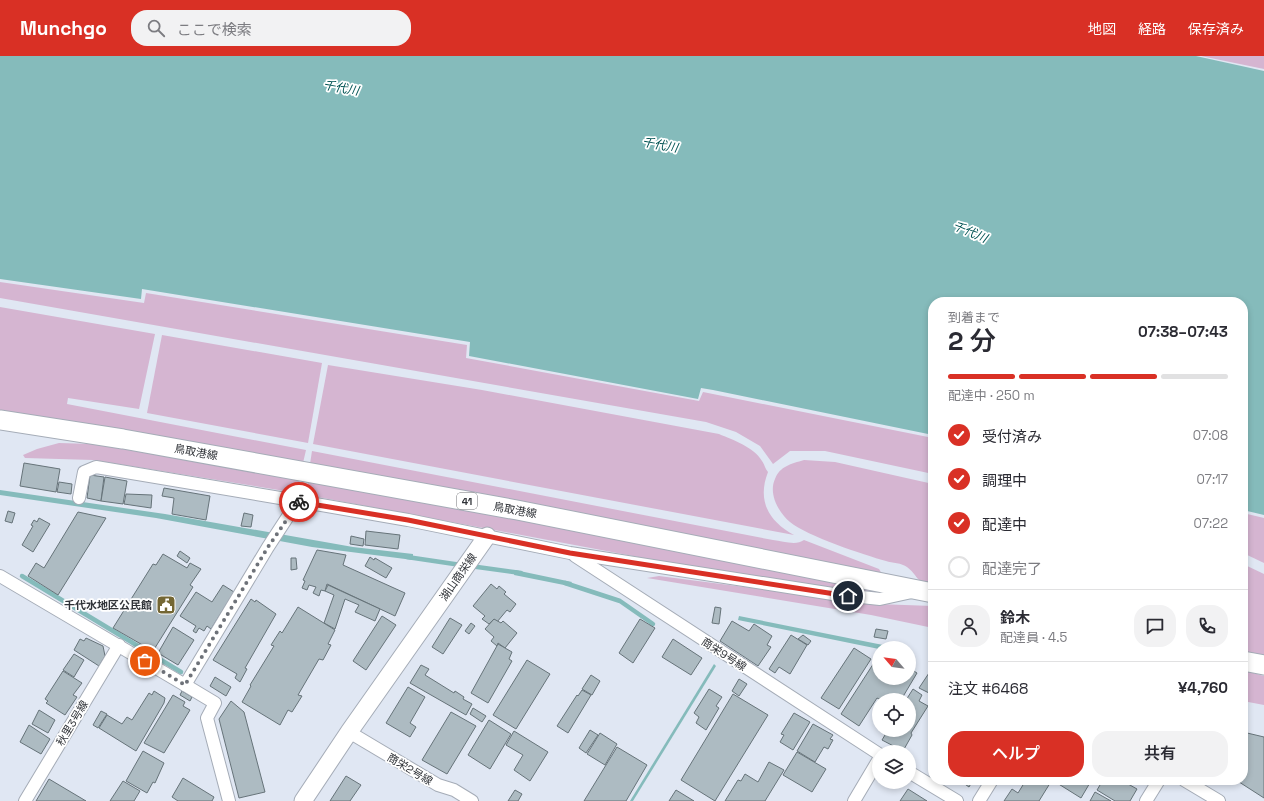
<!DOCTYPE html>
<html lang="ja">
<head>
<meta charset="utf-8">
<style>
	:root { --surface:#fff; --page:#f2f2f3; --text:#2b2b33; --muted:#7c7c81; --line:#e1e1e2; --accent:#d93025 }
	body { margin:0; font-family:"Space Grotesk","Noto Sans JP",sans-serif; background:var(--page); color:var(--text); height:100vh; display:flex; flex-direction:column; font-size:15px; white-space:nowrap }
	* { box-sizing:border-box; margin:0 }
	p { font-size:13px; color:var(--muted) }
	.icon { flex:none; width:22px; height:22px; fill:none; stroke:currentColor; stroke-width:2; stroke-linecap:round; stroke-linejoin:round }
	.map { position:relative; flex:1; overflow:hidden }
	.drawer { position:absolute; left:928px; top:241px; width:320px; height:488px; display:flex; flex-direction:column; background:var(--surface); border-radius:16px; box-shadow:0 2px 6px #0003 }
	.drawer>* { flex:none }
	.needle { width:26px; rotate:298deg }
	.fabs { position:absolute; left:872px; top:585px; display:grid; gap:8px }
	.fabs a { display:grid; place-items:center; width:44px; height:44px; border-radius:50%; background:var(--surface); box-shadow:0 2px 6px #0003; font-size:20px }
	.pin { position:absolute; display:grid; place-items:center; width:34px; height:34px; color:#fff; margin:-17px; border:2px solid #fff; border-radius:50%; box-shadow:0 1px 4px #0007 }
	.courier { position:absolute; display:grid; place-items:center; width:40px; height:40px; margin:-20px; border:3px solid #d93025; border-radius:50%; background:#fff; color:#222; box-shadow:0 1px 5px #0007 }
	.overview em { font-style:normal; font-weight:600 }
	.overview div { display:flex; flex-direction:column-reverse }
	.overview { display:flex; align-items:center; justify-content:space-between; height:68px; padding:0 20px }
	h1 { font-size:26px; font-weight:600; line-height:30px }
	.bar { display:grid; grid-template-columns:repeat(4,1fr); gap:6px 4px; align-content:center; height:48px; padding:0 20px }
	.bar i { height:5px; border-radius:3px; background:var(--line) }
	.bar .selected { background:var(--accent) }
	.bar p { grid-column:span 4 }
	.line { display:flex; align-items:center; gap:10px; padding:0 20px; border-top:1px solid var(--line) }
	.line div { flex:1 }
	.round { display:grid; place-items:center; flex:none; width:42px; height:42px; border-radius:16px; background:var(--page) }
	ol { padding:0 20px; list-style:none }
	li { display:flex; align-items:center; gap:12px; height:44px }
	li p { margin-inline-start:auto }
	li .icon { padding:4px; border-radius:50%; background:var(--accent); color:#fff; stroke-width:4 }
	li:last-child { color:var(--muted) }
	li i { width:22px; height:22px; border:2px solid var(--line); border-radius:50% }
	.primary-button { display:flex; gap:8px; margin-top:auto; padding:8px 20px }
	.primary-button a { flex:1; height:46px; border-radius:16px; background:var(--accent); color:#fff; font-size:16px; font-weight:600; line-height:46px; text-align:center }
	.primary-button a+a { background:var(--page); color:var(--text) }
	header { display:flex; align-items:center; gap:24px; box-sizing:border-box; height:56px; padding:0 20px; background:var(--accent); color:#fff }
	header strong { font-size:19px }
	nav { display:flex; gap:22px; margin-inline-start:auto; font-size:14px }
	.search { width:280px; height:36px; background:var(--page); display:flex; align-items:center; gap:10px; box-sizing:border-box; padding:0 14px; border-radius:16px; color:var(--muted); font-size:15px }
	.map>svg:first-child { display:block }
	.green { fill:#d5b5d1 }
	.water { fill:#85bbbb }
	.lines { fill:none; stroke-linecap:round; stroke-linejoin:round }
	.stream { stroke:#85bbbb; stroke-width:4.5 }
	.building { fill:#adbbc2; stroke:#667379 }
	.street-casing { stroke:#a5acb7; stroke-width:14 }
	.secondary-casing { stroke:#a5acb7; stroke-width:19 }
	.primary-casing { stroke:#a5acb7; stroke-width:21 }
	.street { stroke:#fff; stroke-width:12 }
	.secondary { stroke:#fff; stroke-width:17 }
	.primary { stroke:#fff; stroke-width:19 }
	.done { stroke:#6e7279; stroke-width:4; stroke-dasharray:0 7.2 }
	.route { stroke:#d93025; stroke-width:5 }
	.labels { text-anchor:middle; dominant-baseline:central; stroke-width:3.5; stroke-linejoin:round; paint-order:stroke }
	.shield { fill:#fff; stroke:#6e7074; stroke-width:1 }
	.shield-label { font-size:10px; font-weight:bold; fill:#303338 }
	.street-label { font-size:11px; fill:#303338; stroke:#fff }
	.poi-label { font-size:11px; font-weight:bold; fill:#303338; stroke:#fff; text-anchor:end }
	.water-label { font-size:12px; font-style:italic; fill:#005353; stroke:#fff }
</style>
</head>
<body>
<header>
<strong>Munchgo</strong>
<div class="search"><svg class="icon" aria-label="search" viewBox="0 0 24 24"><circle cx="10" cy="10" r="6"/><path d="M15 15l6 6"/></svg>ここで検索</div>
<nav><a>地図</a><a>経路</a><a>保存済み</a></nav>
</header>
<div class="map">
<svg width="1264" height="745" viewBox="0 0 1264 745">
	<rect width="100%" height="100%" fill="#e0e7f3"/>
	<!-- green -->
	<g class="green">
		<path d="M 1201,0 L 1264,0 L 1264,13 Z"/>
		<path d="M 0,226 L 144,247 L 146,237 L 467,289 L 466,302 L 699,345 L 703,336 L 933,382 L 933,418 L 825,395 L 790,395 L 773,408 L 760,390 L 736,376 L 706,366 L 0,242 Z"/>
		<path d="M 0,251 L 155,278 L 139,353 L 68,342 L 67,348 L 306,394 L 303,407 L 0,356 Z"/>
		<path d="M 162,279 L 322,307 L 308,387 L 147,357 Z"/>
		<path d="M 328,309 L 482,334 L 719,378 C 733,384 754,391 762,405 C 765,409 765,413 768,416 C 757,444 768,465 794,479 L 313,388 Z"/>
		<path d="M 59,387 L 93,388 L 300,423 L 297,437 L 93,404 L 25,402 L 23,399 L 37,393 Z"/>
		<path d="M 312,395 L 773,484 C 783,485 796,490 804,484 L 879,513 L 882,518 L 310,408 Z"/>
		<path d="M 804,404 L 835,406 L 933,428 L 933,529 C 914,526 919,520 907,511 C 902,507 892,507 886,505 C 864,499 807,480 790,466 C 779,457 768,438 775,423 C 780,410 791,408 804,404 Z"/>
		<path d="M 308,424 L 884,533 L 875,536 L 843,534 L 649,503 L 307,439 Z"/>
		<path d="M 1243,457 L 1264,462 L 1264,507 L 1243,497 Z"/>
		<path d="M 1243,508 L 1264,518 L 1264,601 L 1243,597 Z"/>
		<path d="M 659,520 L 876,548 L 933,550 L 933,572 L 871,559 L 647,522 Z"/>
		<path d="M 1243,614 L 1264,620 L 1264,649 L 1243,645 Z"/>
	</g>
	<!-- water -->
	<g class="water">
		<path d="M 0,0 L 1196,0 L 1264,15 L 1264,459 L 1243,454 L 1243,246 L 933,246 L 933,379 L 713,334 L 701,332 L 698,343 L 469,300 L 470,286 L 142,233 L 141,243 L 0,223 Z"/>
		<path d="M 0,434 L 165,458 L 353,491 L 413,498 L 413,504 L 312,491 L 156,462 L 0,439 Z"/>
		<path d="M 515,514 L 572,526 L 569,530 L 514,519 Z"/>
		<path d="M 739,560 L 898,592 L 879,593 L 738,564 Z"/>
		<path d="M 714,608 L 716,610 L 633,745 L 630,745 Z"/>
	</g>
	<g class="lines">
		<!-- stream -->
		<g class="stream">
			<path d="M 407,501 L 461,509"/>
			<path d="M 470,510 L 521,517"/>
			<path d="M 22,520 L 181,616"/>
			<path d="M 565,527 L 620,545 L 653,568"/>
		</g>
	</g>
	<!-- building -->
	<g class="building">
		<path d="M 24,407 L 60,413 L 56,436 L 20,430 Z"/>
		<path d="M 90,419 L 104,421 L 101,445 L 87,442 Z"/>
		<path d="M 105,421 L 127,425 L 123,448 L 101,445 Z"/>
		<path d="M 59,426 L 72,428 L 71,438 L 57,436 Z"/>
		<path d="M 164,432 L 210,440 L 206,464 L 172,458 L 174,442 L 162,440 Z"/>
		<path d="M 126,438 L 152,439 L 151,452 L 124,448 Z"/>
		<path d="M 8,455 L 15,457 L 12,467 L 5,465 Z"/>
		<path d="M 78,456 L 106,462 L 58,539 L 28,520 L 36,507 L 44,512 Z"/>
		<path d="M 244,457 L 253,459 L 251,471 L 241,470 Z"/>
		<path d="M 39,462 L 50,468 L 33,496 L 22,489 L 33,470 L 31,469 L 34,464 L 37,466 Z"/>
		<path d="M 366,475 L 400,479 L 398,493 L 365,489 Z"/>
		<path d="M 351,480 L 364,483 L 363,490 L 350,488 Z"/>
		<path d="M 317,494 L 346,499 L 343,509 L 405,537 L 395,560 L 327,528 L 325,535 L 321,534 L 319,540 L 313,537 L 316,531 L 309,529 L 307,534 L 302,532 L 305,525 L 303,524 Z"/>
		<path d="M 180,495 L 190,502 L 187,507 L 177,500 Z"/>
		<path d="M 163,498 L 187,512 L 190,507 L 201,513 L 190,529 L 193,531 L 153,595 L 113,572 L 153,508 L 156,509 Z"/>
		<path d="M 370,501 L 374,504 L 375,502 L 392,512 L 386,522 L 365,510 Z"/>
		<path d="M 291,502 L 296,502 L 297,513 L 291,514 Z"/>
		<path d="M 491,528 L 497,533 L 499,530 L 506,536 L 504,538 L 516,548 L 510,556 L 507,554 L 497,566 L 494,563 L 489,568 L 482,563 L 485,560 L 473,550 Z"/>
		<path d="M 223,529 L 234,536 L 211,573 L 207,570 L 204,575 L 199,572 L 196,577 L 193,575 L 196,570 L 180,560 L 196,536 L 212,546 Z"/>
		<path d="M 328,529 L 380,553 L 375,565 L 355,556 L 359,549 L 345,543 L 335,573 L 324,567 L 334,539 L 325,535 Z"/>
		<path d="M 251,543 L 255,546 L 256,544 L 276,558 L 245,612 L 247,613 L 240,626 L 235,622 L 237,618 L 213,604 Z"/>
		<path d="M 298,551 L 335,574 L 328,588 L 331,589 L 323,604 L 319,603 L 298,639 L 302,640 L 292,656 L 288,654 L 280,669 L 242,646 L 251,630 L 250,629 L 274,590 L 271,589 L 280,575 L 282,577 Z"/>
		<path d="M 715,551 L 721,552 L 719,568 L 712,567 Z"/>
		<path d="M 382,560 L 396,569 L 366,614 L 353,605 Z"/>
		<path d="M 450,562 L 462,569 L 443,598 L 432,591 Z"/>
		<path d="M 494,563 L 501,567 L 503,565 L 517,577 L 505,592 L 498,587 L 497,590 L 491,585 L 494,581 L 485,573 Z"/>
		<path d="M 640,563 L 655,572 L 633,607 L 619,597 Z"/>
		<path d="M 732,565 L 749,575 L 754,568 L 772,580 L 767,589 L 771,591 L 758,610 L 720,585 Z"/>
		<path d="M 471,567 L 475,570 L 469,578 L 465,575 Z"/>
		<path d="M 173,571 L 194,584 L 178,609 L 158,597 Z"/>
		<path d="M 876,573 L 888,575 L 886,583 L 874,581 Z"/>
		<path d="M 791,579 L 807,589 L 790,618 L 779,611 L 775,617 L 769,613 Z"/>
		<path d="M 803,579 L 811,585 L 808,589 L 798,583 Z"/>
		<path d="M 86,582 L 103,590 L 105,600 L 99,610 L 74,594 L 80,583 L 84,585 Z"/>
		<path d="M 673,583 L 702,602 L 691,619 L 662,601 Z"/>
		<path d="M 498,588 L 512,596 L 509,603 L 512,605 L 488,647 L 471,637 Z"/>
		<path d="M 854,592 L 871,603 L 839,653 L 821,642 Z"/>
		<path d="M 74,598 L 84,604 L 74,621 L 63,614 Z"/>
		<path d="M 879,599 L 879,622 L 909,622 L 909,612 L 917,617 L 901,644 L 881,644 L 877,642 L 859,670 L 841,658 Z"/>
		<path d="M 527,604 L 550,618 L 516,673 L 493,659 Z"/>
		<path d="M 421,609 L 429,613 L 425,619 L 454,637 L 455,635 L 464,641 L 463,643 L 472,648 L 466,659 L 410,627 Z"/>
		<path d="M 933,611 L 933,639 L 919,632 Z"/>
		<path d="M 63,615 L 82,627 L 73,639 L 77,641 L 65,659 L 46,647 L 48,645 L 45,643 Z"/>
		<path d="M 591,619 L 600,625 L 592,639 L 582,633 Z"/>
		<path d="M 215,621 L 231,631 L 226,640 L 210,630 Z"/>
		<path d="M 739,623 L 747,628 L 739,640 L 732,635 Z"/>
		<path d="M 408,631 L 425,641 L 410,667 L 416,671 L 410,681 L 386,667 Z"/>
		<path d="M 709,633 L 722,641 L 716,650 L 719,652 L 706,674 L 696,667 L 699,661 L 694,657 Z"/>
		<path d="M 913,633 L 922,639 L 919,645 L 928,650 L 911,677 L 912,679 L 903,695 L 882,684 L 888,674 L 909,674 L 909,644 L 906,644 Z"/>
		<path d="M 582,634 L 591,639 L 568,677 L 557,670 L 577,639 L 578,640 Z"/>
		<path d="M 154,635 L 165,642 L 164,647 L 136,695 L 99,672 L 107,659 L 122,668 L 127,661 L 132,664 L 149,637 L 152,639 Z"/>
		<path d="M 182,635 L 192,641 L 190,645 L 180,639 Z"/>
		<path d="M 733,638 L 768,659 L 715,745 L 681,724 Z"/>
		<path d="M 173,639 L 185,646 L 183,650 L 190,654 L 164,697 L 144,687 Z"/>
		<path d="M 231,645 L 244,656 L 265,736 L 239,742 L 219,663 Z"/>
		<path d="M 473,652 L 486,660 L 482,666 L 470,658 Z"/>
		<path d="M 39,654 L 55,664 L 48,677 L 32,668 Z"/>
		<path d="M 101,655 L 107,658 L 98,672 L 93,669 Z"/>
		<path d="M 451,656 L 476,670 L 447,718 L 422,704 Z"/>
		<path d="M 794,657 L 810,666 L 793,694 L 780,686 L 784,679 L 781,678 Z"/>
		<path d="M 489,664 L 511,678 L 490,713 L 468,699 Z"/>
		<path d="M 813,668 L 833,679 L 830,683 L 833,684 L 828,693 L 824,691 L 815,706 L 797,695 Z"/>
		<path d="M 29,669 L 50,683 L 41,698 L 20,686 Z"/>
		<path d="M 590,674 L 598,679 L 586,697 L 579,692 Z"/>
		<path d="M 514,675 L 548,696 L 530,725 L 514,714 L 523,699 L 506,689 Z"/>
		<path d="M 1243,676 L 1264,681 L 1264,742 L 1236,724 L 1243,724 Z"/>
		<path d="M 600,677 L 617,688 L 605,709 L 587,698 Z"/>
		<path d="M 617,691 L 647,709 L 626,745 L 584,745 Z"/>
		<path d="M 143,695 L 164,707 L 155,727 L 153,726 L 147,737 L 126,725 Z"/>
		<path d="M 797,696 L 826,713 L 812,736 L 783,719 Z"/>
		<path d="M 769,706 L 784,714 L 765,745 L 725,745 L 738,724 L 741,725 L 745,718 L 758,726 Z"/>
		<path d="M 346,720 L 361,729 L 350,745 L 330,745 Z"/>
		<path d="M 183,722 L 214,741 L 212,745 L 178,745 L 172,741 Z"/>
		<path d="M 49,723 L 86,745 L 36,745 Z"/>
		<path d="M 959,724 L 973,724 L 969,731 Z"/>
		<path d="M 1026,724 L 1052,724 L 1039,745 L 1004,745 L 1012,733 L 1018,737 Z"/>
		<path d="M 1059,724 L 1089,724 L 1091,725 L 1081,742 L 1057,727 Z"/>
		<path d="M 1103,724 L 1121,724 L 1137,733 L 1130,745 L 1115,745 L 1097,734 Z"/>
		<path d="M 123,725 L 140,735 L 134,745 L 110,745 Z"/>
		<path d="M 908,733 L 927,745 L 900,745 Z"/>
		<path d="M 515,734 L 522,738 L 518,745 L 508,745 Z"/>
		<path d="M 676,734 L 694,745 L 669,745 Z"/>
		<path d="M 1095,736 L 1111,745 L 1090,745 Z"/>
	</g>
	<g class="lines">
		<!-- street casing -->
		<g class="street-casing">
			<g id="street">
				<path d="M 79,442 L 84,416 L 96,411 L 298,445"/>
				<path d="M 575,500 L 879,698"/>
				<path d="M 0,520 L 185,629 L 268,491 L 298,445 L 408,464 L 570,497 L 833,538 L 880,543 L 912,536"/>
				<path d="M 185,629 L 215,647 L 207,662 L 229,745"/>
				<path d="M 349,676 L 438,729 L 454,734 L 472,745"/>
				<path d="M 909,716 L 957,745"/>
				<path d="M 1184,724 L 1219,745"/>
				<path d="M 25,745 L 119,589"/>
				<path d="M 854,745 L 879,703"/>
				<path d="M 979,745 L 992,724"/>
				<path d="M 1146,745 L 1159,724"/>
			</g>
		</g>
		<!-- secondary casing -->
		<g class="secondary-casing">
			<path id="secondary" d="M 303,745 L 349,676 L 487,480"/>
		</g>
		<!-- primary casing -->
		<g class="primary-casing">
			<g id="primary">
				<path d="M 0,364 L 123,383 L 517,454 L 933,537"/>
				<path d="M 1243,605 L 1264,609"/>
			</g>
		</g>
		<!-- street -->
		<use href="#street" class="street"/>
		<!-- secondary -->
		<use href="#secondary" class="secondary"/>
		<!-- primary -->
		<use href="#primary" class="primary"/>
	</g>
	<g class="lines">
		<!-- done -->
		<path class="done" d="M 145,605 L 185,629 L 268,491 L 299,446"/>
		<!-- route -->
		<path class="route" d="M 299,446 L 408,464 L 570,497 L 848,540"/>
	</g>
	<!-- icons -->
	<defs>
		<g id="civic-square" transform="scale(1)"><rect x="-9" y="-9" width="18" height="18" rx="4" fill="#746734" stroke="#fff"/><path d="M-.6-6.5H3V-4.5H.6V-3L4-1V1h2V6H-6V1h2V-1L-.6-3ZM-1.2 2.5V6h2.4V2.5Z" fill="#fff"/></g>
	</defs>
	<g fill-rule="evenodd">
		<use href="#civic-square" x="166" y="549"/>
	</g>
	<g class="labels">
		<!-- shield labels -->
		<rect class="shield" x="457" y="437" width="20" height="16" rx="3"/>
		<g class="shield-label">
			<text x="467" y="445">41</text>
		</g>
		<!-- street labels -->
		<g class="street-label">
			<text transform="translate(196 396) rotate(10)">鳥取港線</text>
			<text transform="translate(515 454) rotate(10)">鳥取港線</text>
			<text transform="translate(458 521) rotate(-55)">湖山商栄線</text>
			<text transform="translate(724 598) rotate(33)">商栄9号線</text>
			<text transform="translate(72 667) rotate(-59)">秋里3号線</text>
			<text transform="translate(410 713) rotate(31)">商栄2号線</text>
		</g>
		<!-- poi labels -->
		<g class="poi-label">
			<text x="152" y="549">千代水地区公民館</text>
		</g>
		<!-- water labels -->
		<g class="water-label">
			<text transform="translate(341 32) rotate(10)">千代川</text>
			<text transform="translate(660 89) rotate(10)">千代川</text>
			<text transform="translate(970 176) rotate(23)">千代川</text>
		</g>
	</g>
</svg>
<div class="fabs">
<a><svg class="needle" viewBox="-14 -14 28 28"><path d="M0-13l5 13h-10z" fill="#e53935"/><path d="M0 13l5-13h-10z" fill="#7c7c81"/></svg></a>
<a><svg class="icon" aria-label="locate" viewBox="0 0 24 24"><circle cx="12" cy="12" r="6"/><path d="M12 2v4M12 18v4M2 12h4M18 12h4"/></svg></a>
<a><svg class="icon" aria-label="layers" viewBox="0 0 24 24"><path d="M12 4l9 5-9 5-9-5zM3 14l9 5 9-5"/></svg></a>
</div>
<div class="pin" style="left:145px;top:605px;background:#ea580c"><svg class="icon" aria-label="bag" viewBox="0 0 24 24"><path d="M5 8h14l-1 12H6zM9 8a3 3 0 0 1 6 0"/></svg></div>
<div class="pin" style="left:848px;top:540px;background:#1f2937"><svg class="icon" aria-label="home" viewBox="0 0 24 24"><path d="M3 11l9-7 9 7M6 9v11h12V9"/></svg></div>
<div class="courier" style="left:299px;top:446px"><svg class="icon" aria-label="bike" viewBox="0 0 24 24"><circle cx="6" cy="16" r="4"/><circle cx="18" cy="16" r="4"/><path d="M6 16l4-8h5l3 8M10 8l3 8H6M13 5h3"/></svg></div>
<section class="drawer">
<div class="overview"><div><h1>2 分</h1><p>到着まで</p></div><em>07:38–07:43</em></div>
<div class="bar"><i class="selected"></i><i class="selected"></i><i class="selected"></i><i></i><p>配達中 · 250 m</p></div>
<ol>
<li><svg class="icon" aria-label="check" viewBox="0 0 24 24"><path d="M5 12l5 5 9-10"/></svg>受付済み<p>07:08</p></li>
<li><svg class="icon" aria-label="check" viewBox="0 0 24 24"><path d="M5 12l5 5 9-10"/></svg>調理中<p>07:17</p></li>
<li><svg class="icon" aria-label="check" viewBox="0 0 24 24"><path d="M5 12l5 5 9-10"/></svg>配達中<p>07:22</p></li>
<li><i></i>配達完了</li>
</ol>
<div class="line" style="height:72px"><a class="round"><svg class="icon" aria-label="person" viewBox="0 0 24 24"><circle cx="12" cy="8" r="4"/><path d="M4 21q1-7 8-7t8 7"/></svg></a><div><b>鈴木</b><p>配達員 · 4.5</p></div><a class="round"><svg class="icon" aria-label="chat" viewBox="0 0 24 24"><path d="M4 5h16v11H9l-5 4z"/></svg></a><a class="round"><svg class="icon" aria-label="phone" viewBox="0 0 24 24"><path d="M5 4h4l2 5-3 2q2 4 5 5l2-3 5 2v4C11 20 4 13 5 4z"/></svg></a></div>
<div class="line" style="height:52px"><div>注文 #6468</div><b>¥4,760</b></div>
<div class="primary-button"><a>ヘルプ</a><a>共有</a></div>
</section>
</div>
</body>
</html>
